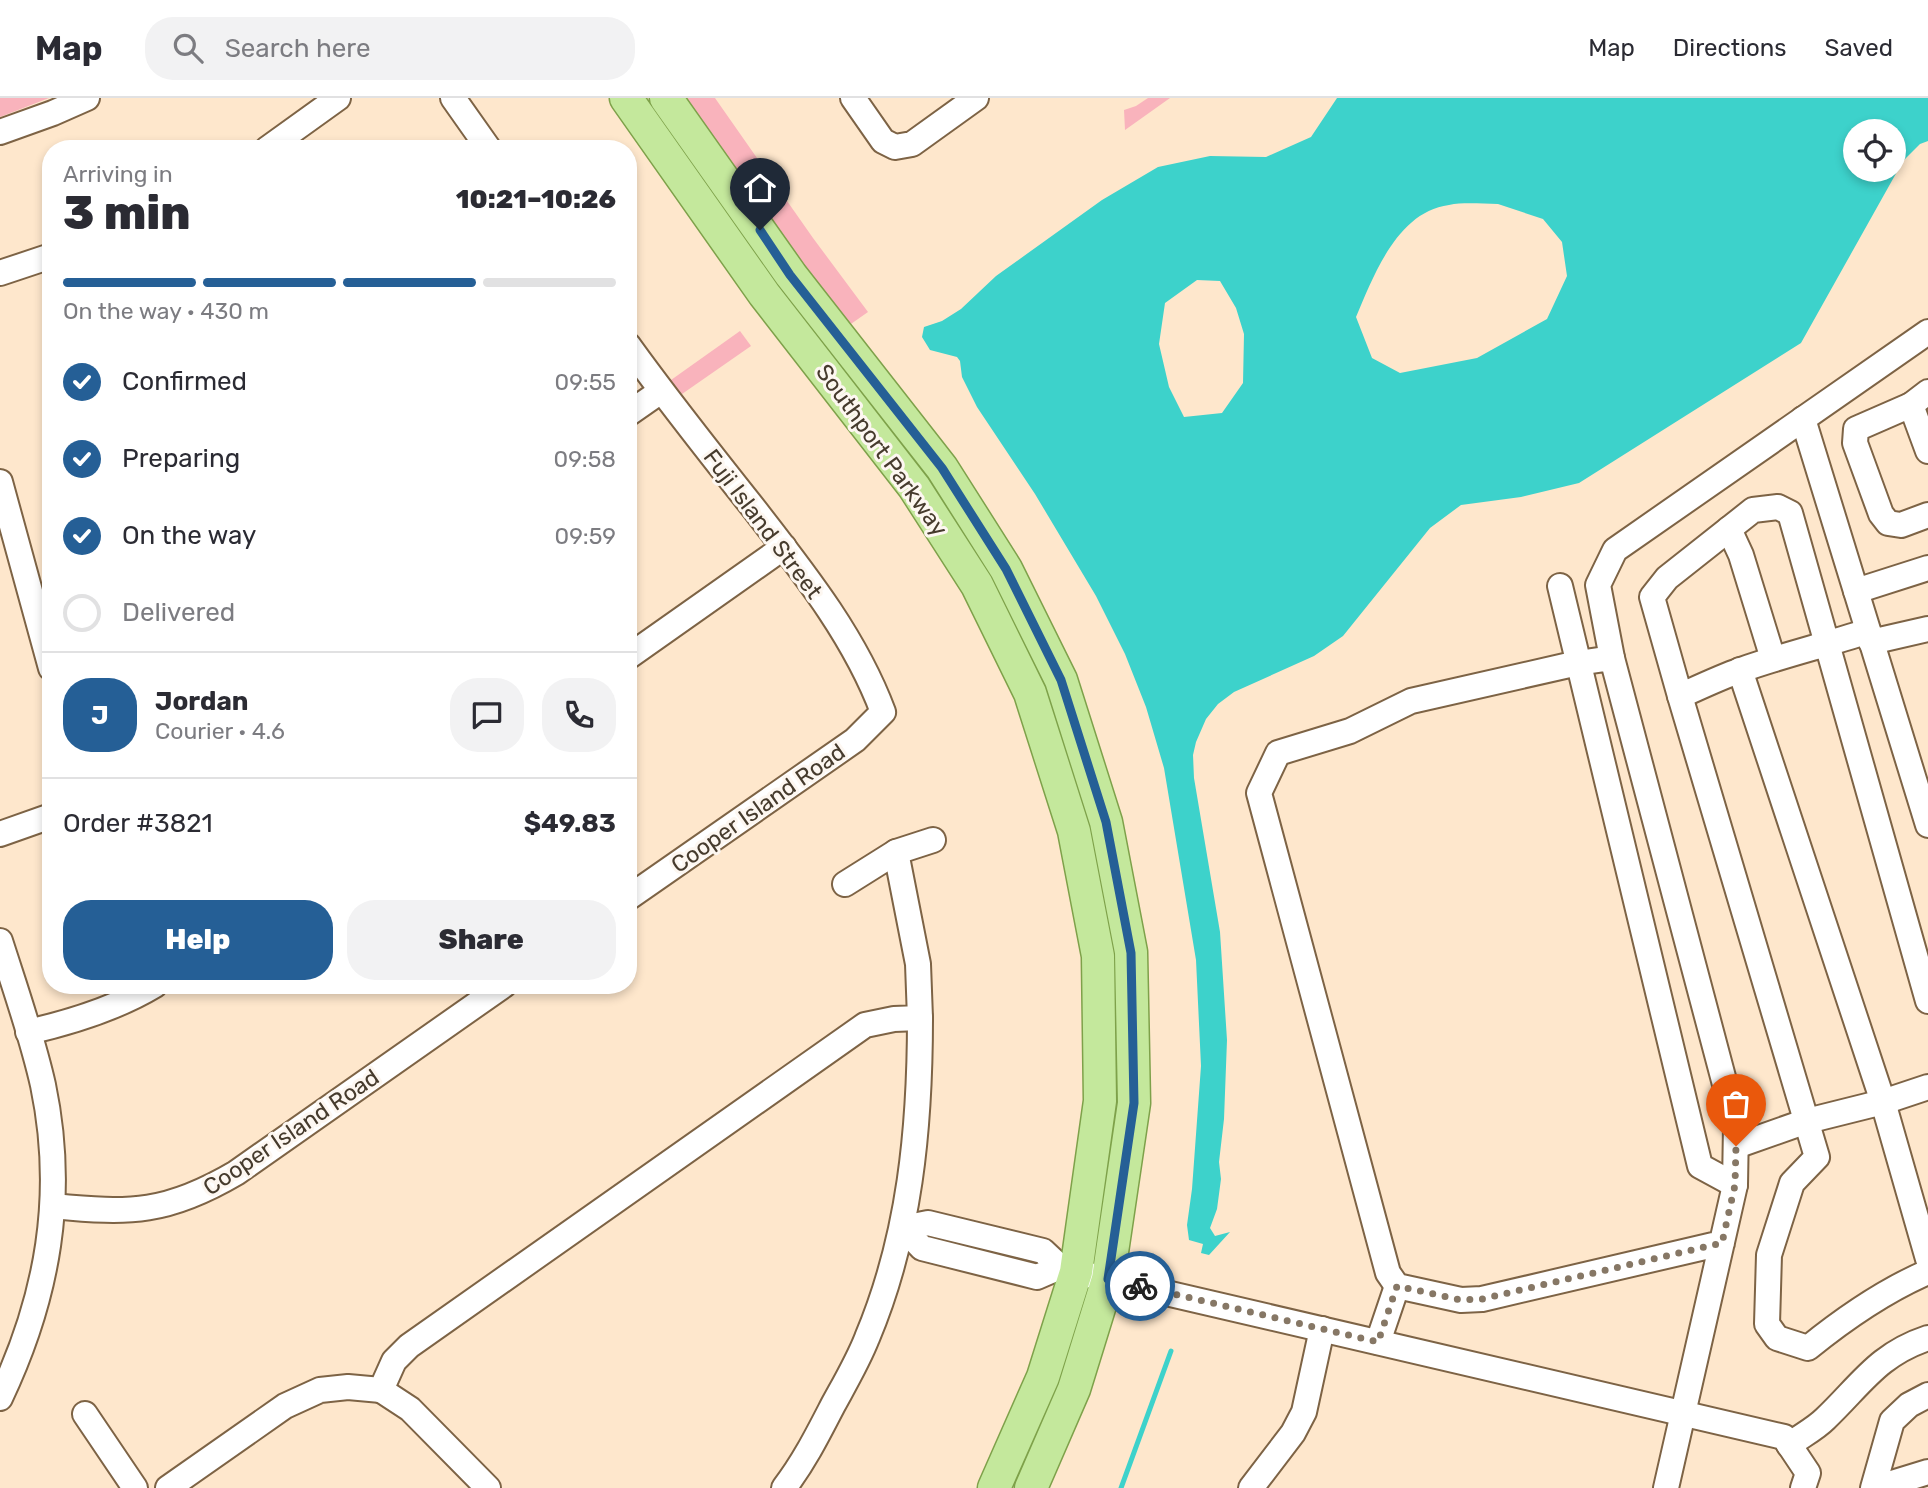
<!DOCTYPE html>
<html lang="en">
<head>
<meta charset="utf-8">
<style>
	:root { --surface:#fff; --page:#f2f2f3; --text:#2b2b33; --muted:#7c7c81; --line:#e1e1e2; --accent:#255f96 }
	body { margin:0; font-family:Rubik,sans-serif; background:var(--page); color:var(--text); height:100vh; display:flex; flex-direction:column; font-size:26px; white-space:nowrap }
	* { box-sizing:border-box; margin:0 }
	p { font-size:23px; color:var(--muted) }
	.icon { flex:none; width:38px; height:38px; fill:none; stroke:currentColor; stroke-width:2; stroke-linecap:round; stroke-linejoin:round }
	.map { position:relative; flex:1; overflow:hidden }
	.panel { position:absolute; left:42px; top:42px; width:595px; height:854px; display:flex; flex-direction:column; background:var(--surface); border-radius:28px; box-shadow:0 4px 10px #0003 }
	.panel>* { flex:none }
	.controls { position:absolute; left:1843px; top:21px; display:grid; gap:14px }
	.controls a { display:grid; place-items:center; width:63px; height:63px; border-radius:50%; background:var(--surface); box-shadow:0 4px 10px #0003; font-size:35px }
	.pin { position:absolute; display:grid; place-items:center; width:60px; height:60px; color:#fff; margin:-72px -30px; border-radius:50% 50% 50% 0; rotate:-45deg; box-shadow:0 0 7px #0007 }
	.pin .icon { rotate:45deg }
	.courier { position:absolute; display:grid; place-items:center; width:70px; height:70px; margin:-35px; border:5px solid #255f96; border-radius:50%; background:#fff; color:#222; box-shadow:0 2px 9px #0007 }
	.summary em { font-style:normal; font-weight:800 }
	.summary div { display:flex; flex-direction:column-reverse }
	.summary { display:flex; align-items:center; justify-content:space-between; height:119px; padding:0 21px }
	h1 { font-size:46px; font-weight:800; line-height:52px }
	.bar { display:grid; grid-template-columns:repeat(4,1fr); gap:10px 7px; align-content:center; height:84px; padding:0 21px }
	.bar i { height:9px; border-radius:5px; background:var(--line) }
	.bar .selected { background:var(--accent) }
	.bar p { grid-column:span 4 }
	.line { display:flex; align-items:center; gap:18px; padding:0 21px; border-top:2px solid var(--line) }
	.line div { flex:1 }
	.round { display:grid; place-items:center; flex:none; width:74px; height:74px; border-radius:28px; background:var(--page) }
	ol { padding:0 21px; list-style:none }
	li { display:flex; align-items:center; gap:21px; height:77px }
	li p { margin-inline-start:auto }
	li .icon { padding:7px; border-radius:50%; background:var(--accent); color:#fff; stroke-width:4 }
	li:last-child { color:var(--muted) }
	li i { width:38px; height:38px; border:4px solid var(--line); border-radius:50% }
	.action { display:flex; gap:14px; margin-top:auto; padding:14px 21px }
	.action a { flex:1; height:80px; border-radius:28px; background:var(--accent); color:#fff; font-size:28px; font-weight:800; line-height:80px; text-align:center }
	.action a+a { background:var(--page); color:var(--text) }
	header { display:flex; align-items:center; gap:42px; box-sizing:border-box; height:98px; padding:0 35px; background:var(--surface); border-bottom:2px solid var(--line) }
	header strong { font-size:33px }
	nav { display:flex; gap:38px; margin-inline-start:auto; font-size:24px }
	.search { width:490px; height:63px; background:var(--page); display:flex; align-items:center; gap:18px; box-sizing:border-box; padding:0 24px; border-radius:28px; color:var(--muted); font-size:26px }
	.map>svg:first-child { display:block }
	.green { fill:#f9b3bc }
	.water { fill:#3dd2cb; fill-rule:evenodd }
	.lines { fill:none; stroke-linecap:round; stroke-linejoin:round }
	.stream { stroke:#3dd2cb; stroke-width:5 }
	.minor-casing { stroke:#7d6345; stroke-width:28 }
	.major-casing { stroke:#7ea14a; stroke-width:35 }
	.minor { stroke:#fff; stroke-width:24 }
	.major { stroke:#c4e89c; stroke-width:32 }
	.done { stroke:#867765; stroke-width:7; stroke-dasharray:0 12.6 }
	.route { stroke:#255f96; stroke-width:9 }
	.labels { text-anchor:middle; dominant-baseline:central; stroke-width:6; stroke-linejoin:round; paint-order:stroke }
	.street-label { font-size:23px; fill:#463b2d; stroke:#fdf7f1 }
</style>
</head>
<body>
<header>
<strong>Map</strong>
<div class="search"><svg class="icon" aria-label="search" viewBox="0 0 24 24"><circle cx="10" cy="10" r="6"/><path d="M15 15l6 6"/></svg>Search here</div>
<nav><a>Map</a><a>Directions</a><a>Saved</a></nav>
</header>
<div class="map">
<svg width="1928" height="1390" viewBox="0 0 1928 1390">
	<rect width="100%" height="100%" fill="#fee7cc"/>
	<!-- green -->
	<g class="green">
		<path d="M 0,0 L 49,0 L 0,19 Z"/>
		<path d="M 685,0 L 715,0 L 813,140 L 868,214 L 848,228 L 815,185 Z"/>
		<path d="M 1148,0 L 1170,0 L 1125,32 L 1124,12 L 1136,8 Z"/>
		<path d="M 740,233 L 751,248 L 682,296 L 671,282 Z"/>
	</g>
	<!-- water -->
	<path class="water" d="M 1337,0 L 1928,0 L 1928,43 L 1920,46 L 1903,63 L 1801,245 L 1579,385 L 1521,399 L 1461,407 L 1430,430 L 1343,538 L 1314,558 L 1234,594 L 1218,606 L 1206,621 L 1196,644 L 1193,657 L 1194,680 L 1220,834 L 1227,942 L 1224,1021 L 1219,1064 L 1221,1081 L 1217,1111 L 1210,1130 L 1215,1138 L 1230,1134 L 1209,1157 L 1201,1155 L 1203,1146 L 1189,1142 L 1187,1127 L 1192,1091 L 1201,968 L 1196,862 L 1164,670 L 1146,609 L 1125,556 L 1096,498 L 1035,396 L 977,309 L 962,279 L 960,263 L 957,259 L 930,252 L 922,239 L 924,229 L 942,223 L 961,211 L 996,178 L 1102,102 L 1158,69 L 1210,58 L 1266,59 L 1311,39 ZM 1855,33 L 1894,33 L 1894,72 L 1855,72 ZM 1498,106 L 1543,121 L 1562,144 L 1567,178 L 1547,221 L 1477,260 L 1400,275 L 1372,260 L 1356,219 C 1374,177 1397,114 1449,107 C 1464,104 1482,106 1498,106 ZM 1197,182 L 1220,183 L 1236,210 L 1244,236 L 1243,285 L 1222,315 L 1184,319 L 1169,289 L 1159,246 L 1165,205 Z"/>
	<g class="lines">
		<!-- stream -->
		<path class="stream" d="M 1121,1390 L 1171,1253"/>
		<!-- minor casing -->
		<g class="minor-casing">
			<g id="minor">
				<path d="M 453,0 L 489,51"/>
				<path d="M 853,0 L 883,43 L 895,49 L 912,46 L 976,0"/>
				<path d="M 0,34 L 53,15 L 87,0"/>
				<path d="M 267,51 L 338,0"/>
				<path d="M 0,175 L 51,158"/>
				<path d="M 628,247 C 669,304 712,358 755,412 C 804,475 855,539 883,614 L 855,642 L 628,800"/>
				<path d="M 1928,294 L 1911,307 L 1856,331 L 1855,345 L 1881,416 L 1888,425 L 1901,427 L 1928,417"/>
				<path d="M 1911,307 L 1928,353"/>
				<path d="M 628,316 L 661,293"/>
				<path d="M 1803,321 L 1928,727"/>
				<path d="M 0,384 L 51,570"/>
				<path d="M 1729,431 L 1741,457 L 1773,561"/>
				<path d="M 1560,488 L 1700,1068 L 1735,1087"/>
				<path d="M 1856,493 L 1928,470"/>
				<path d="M 1868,533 C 1826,547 1783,557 1741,572 C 1721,579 1700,589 1680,598 L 1652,499 L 1667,480 L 1753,412 L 1778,409 L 1790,415 L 1928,903"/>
				<path d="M 1871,544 L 1928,531"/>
				<path d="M 628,559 L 784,449"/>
				<path d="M 1612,560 L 1598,487 L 1615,452 L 1928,234"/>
				<path d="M 1740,572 L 1883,1004 L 1928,1161"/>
				<path d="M 1680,598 L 1817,1059 L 1792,1085 L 1769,1157 L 1767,1226 L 1777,1240 L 1808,1250 C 1845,1220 1884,1193 1928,1174"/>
				<path d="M 0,736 L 51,718"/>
				<path d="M 845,786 L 896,754 L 933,742"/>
				<path d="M 0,843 C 15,890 32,938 43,987 C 66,1097 48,1199 0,1300"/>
				<path d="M 28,934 C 72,924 117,910 155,887"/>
				<path d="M 1736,1048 L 1807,1023 L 1883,1004 L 1928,989"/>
				<path d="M 53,1108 C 131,1116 168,1115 236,1075 L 504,887"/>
				<path d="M 903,1130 L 928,1125 L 1043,1153 L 1060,1169 L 1076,1174 L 1784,1339 L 1808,1375 L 1803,1390"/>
				<path d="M 903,1130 L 922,1150 L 1037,1179 L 1060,1169"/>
				<path d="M 1378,1244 L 1397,1188"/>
				<path d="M 381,1292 L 410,1311 L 488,1390"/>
				<path d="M 85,1316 L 135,1390"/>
				<path d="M 1789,1347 C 1801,1338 1815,1331 1825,1321 C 1861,1287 1877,1257 1928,1240"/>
				<path d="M 168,1390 L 285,1308 L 320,1292 L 348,1289 L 381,1292 L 394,1263 L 409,1248 L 865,927 L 894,921 L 920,920 L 918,866 L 896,754"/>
				<path d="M 784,1390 C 804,1364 818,1336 833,1307 C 845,1285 858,1263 867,1240 C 910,1138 920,1030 920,920"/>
				<path d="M 1251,1390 L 1293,1335 L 1304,1314 L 1322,1231"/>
				<path d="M 1666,1390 L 1735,1087 L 1736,1028 L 1612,560 L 1578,565 L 1411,603 L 1350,633 L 1278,655 L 1259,695 L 1388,1175 L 1397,1188 L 1461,1202 L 1482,1201 L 1722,1145"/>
				<path d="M 1873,1390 L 1892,1323 L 1909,1307 L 1928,1297"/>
				<path d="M 1876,1390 L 1928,1374"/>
			</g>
		</g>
		<!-- major casing -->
		<g class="major-casing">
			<g id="major">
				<path d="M 626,0 L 764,196 L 914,389 L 977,487 L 1030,595 L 1074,733 L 1098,858 L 1100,1003 L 1076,1174 L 1043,1279 L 994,1390"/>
				<path d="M 666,0 L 791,177 L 942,370 L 1006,471 L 1061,582 L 1106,724 L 1131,854 L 1134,1005 L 1108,1181 L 1074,1291 L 1031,1390"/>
			</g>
		</g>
		<!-- minor -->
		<use href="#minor" class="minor"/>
		<!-- major -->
		<use href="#major" class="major"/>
	</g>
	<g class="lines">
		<!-- done -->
		<path class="done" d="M 1140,1188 L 1378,1244 L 1397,1188 L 1461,1202 L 1482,1201 L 1722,1145 L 1735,1087 L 1736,1048"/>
		<!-- route -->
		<path class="route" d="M 760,132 L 790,177 L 942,370 L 1006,471 L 1061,582 L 1106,724 L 1131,855 L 1134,1005 L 1108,1181 L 1140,1188"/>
	</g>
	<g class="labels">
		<!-- street labels -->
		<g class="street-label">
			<text transform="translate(882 352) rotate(54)">Southport Parkway</text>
			<text transform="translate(763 426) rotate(53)">Fuji Island Street</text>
			<text transform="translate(758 710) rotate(-35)">Cooper Island Road</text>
			<text transform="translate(291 1034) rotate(-34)">Cooper Island Road</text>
		</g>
	</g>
</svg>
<div class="controls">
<a><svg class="icon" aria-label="locate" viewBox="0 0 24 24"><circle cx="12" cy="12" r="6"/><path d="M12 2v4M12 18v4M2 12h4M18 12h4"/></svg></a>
</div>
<div class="pin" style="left:1736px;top:1048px;background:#ea580c"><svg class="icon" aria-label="bag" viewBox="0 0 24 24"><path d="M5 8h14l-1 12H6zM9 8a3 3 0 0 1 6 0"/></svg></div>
<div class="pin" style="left:760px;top:132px;background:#1f2937"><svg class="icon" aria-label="home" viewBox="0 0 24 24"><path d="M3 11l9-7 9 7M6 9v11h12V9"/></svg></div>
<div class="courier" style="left:1140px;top:1188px"><svg class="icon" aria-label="bike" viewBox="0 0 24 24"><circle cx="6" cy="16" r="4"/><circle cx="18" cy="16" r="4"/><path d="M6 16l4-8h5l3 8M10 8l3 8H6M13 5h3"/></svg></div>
<section class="panel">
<div class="summary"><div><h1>3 min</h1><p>Arriving in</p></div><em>10:21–10:26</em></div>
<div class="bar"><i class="selected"></i><i class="selected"></i><i class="selected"></i><i></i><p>On the way · 430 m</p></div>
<ol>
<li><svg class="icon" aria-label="check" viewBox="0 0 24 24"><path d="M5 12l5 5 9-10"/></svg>Confirmed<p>09:55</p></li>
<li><svg class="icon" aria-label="check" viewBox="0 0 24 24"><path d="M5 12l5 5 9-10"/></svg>Preparing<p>09:58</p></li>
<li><svg class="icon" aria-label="check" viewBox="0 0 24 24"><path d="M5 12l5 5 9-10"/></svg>On the way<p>09:59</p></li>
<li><i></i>Delivered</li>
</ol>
<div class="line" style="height:126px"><b class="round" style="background:var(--accent);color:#fff">J</b><div><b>Jordan</b><p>Courier · 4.6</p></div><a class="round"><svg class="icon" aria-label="chat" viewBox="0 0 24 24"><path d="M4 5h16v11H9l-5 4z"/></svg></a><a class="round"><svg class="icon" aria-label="phone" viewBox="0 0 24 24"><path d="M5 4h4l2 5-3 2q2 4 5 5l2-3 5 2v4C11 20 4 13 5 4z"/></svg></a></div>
<div class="line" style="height:91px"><div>Order #3821</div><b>$49.83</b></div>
<div class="action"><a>Help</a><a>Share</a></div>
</section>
</div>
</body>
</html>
